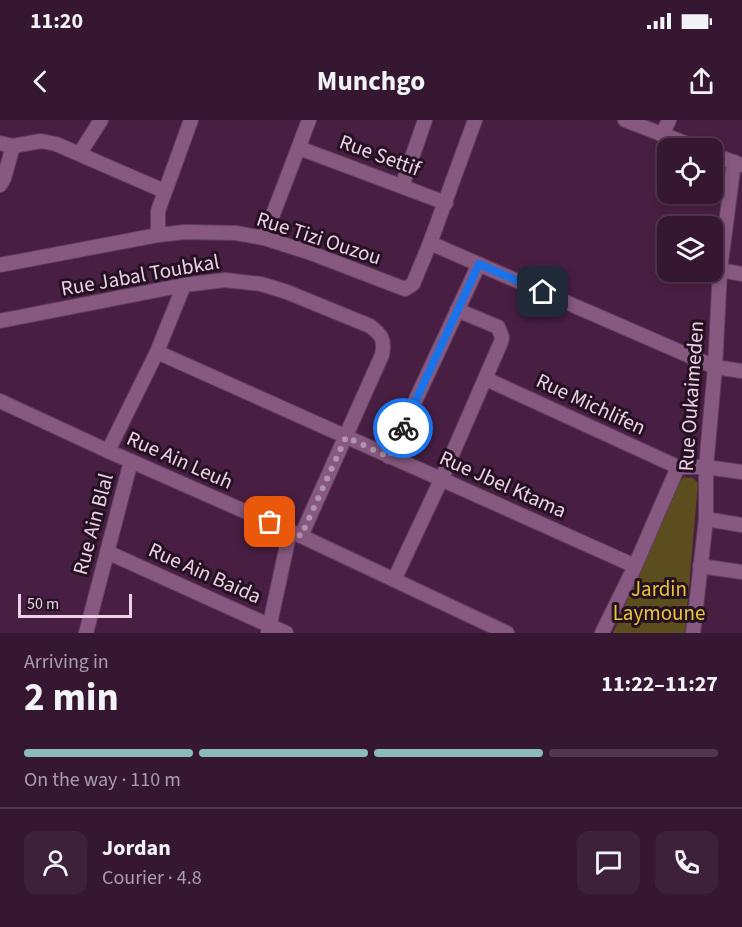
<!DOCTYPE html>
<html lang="en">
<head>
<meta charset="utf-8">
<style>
	:root { --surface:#361732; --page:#3d203a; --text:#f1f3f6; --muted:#aa9fac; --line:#50364d; --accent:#8bbbb9 }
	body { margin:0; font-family:"Source Sans 3",sans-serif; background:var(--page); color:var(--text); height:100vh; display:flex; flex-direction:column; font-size:22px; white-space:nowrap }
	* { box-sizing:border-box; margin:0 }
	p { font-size:20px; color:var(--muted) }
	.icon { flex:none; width:33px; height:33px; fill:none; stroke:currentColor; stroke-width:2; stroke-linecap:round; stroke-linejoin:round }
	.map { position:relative; height:513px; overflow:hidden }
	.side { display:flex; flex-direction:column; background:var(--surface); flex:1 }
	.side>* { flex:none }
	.fabs { position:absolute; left:657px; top:18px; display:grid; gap:12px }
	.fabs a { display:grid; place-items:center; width:66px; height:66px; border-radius:12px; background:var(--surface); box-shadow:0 3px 9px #0003,0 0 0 2px var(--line); font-size:30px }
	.scale { position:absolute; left:18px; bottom:15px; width:114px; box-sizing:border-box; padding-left:6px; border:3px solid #ecd1e7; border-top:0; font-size:16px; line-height:21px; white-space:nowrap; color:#ecd1e7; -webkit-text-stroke:4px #241121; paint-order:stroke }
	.pin { position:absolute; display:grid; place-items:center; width:51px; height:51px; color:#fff; margin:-26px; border-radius:12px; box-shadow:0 3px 9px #0006 }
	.courier { position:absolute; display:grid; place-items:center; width:60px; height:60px; margin:-30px; border:4px solid #1a73e8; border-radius:50%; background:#fff; color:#222; box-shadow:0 2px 8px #0007 }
	.overview em { font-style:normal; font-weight:700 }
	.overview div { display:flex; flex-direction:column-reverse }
	.overview { display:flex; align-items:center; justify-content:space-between; height:102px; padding:0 24px }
	h1 { font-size:39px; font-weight:700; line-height:45px }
	.bar { display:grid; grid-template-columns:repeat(4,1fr); gap:9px 6px; align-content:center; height:72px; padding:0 24px }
	.bar i { height:8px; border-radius:4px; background:var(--line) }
	.bar .current { background:var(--accent) }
	.bar p { grid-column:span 4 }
	.line { display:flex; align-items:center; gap:15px; padding:0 24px; border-top:2px solid var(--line) }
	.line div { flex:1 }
	.round { display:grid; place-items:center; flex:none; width:63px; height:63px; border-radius:12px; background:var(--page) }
	.status { display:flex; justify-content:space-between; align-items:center; height:42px; padding:0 30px; background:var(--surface); direction:ltr }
	.status svg { height:16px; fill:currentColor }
	header { display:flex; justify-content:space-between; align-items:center; height:78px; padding:0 24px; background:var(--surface); font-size:27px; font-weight:700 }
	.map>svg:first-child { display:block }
	.green { fill:#5c4d1e }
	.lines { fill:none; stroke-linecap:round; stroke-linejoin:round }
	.minor-casing { stroke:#623e5e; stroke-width:16 }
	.minor { stroke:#875980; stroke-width:14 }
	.done { stroke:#b393ae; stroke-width:6; stroke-dasharray:0 10.8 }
	.route { stroke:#1a73e8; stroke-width:8 }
	.labels { text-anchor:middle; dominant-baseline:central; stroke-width:6; stroke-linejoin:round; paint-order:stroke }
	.street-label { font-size:21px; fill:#ecd1e7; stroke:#241121 }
	.park-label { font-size:21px; fill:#ebc438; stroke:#241121 }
</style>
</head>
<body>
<div class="status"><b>11:20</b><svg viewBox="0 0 49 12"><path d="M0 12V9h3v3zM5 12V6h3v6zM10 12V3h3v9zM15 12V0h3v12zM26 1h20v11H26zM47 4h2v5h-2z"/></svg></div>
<header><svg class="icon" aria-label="back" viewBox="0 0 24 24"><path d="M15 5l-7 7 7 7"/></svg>Munchgo<svg class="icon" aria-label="share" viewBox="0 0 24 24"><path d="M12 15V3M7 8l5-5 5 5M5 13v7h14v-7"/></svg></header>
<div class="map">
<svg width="742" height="513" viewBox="0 0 742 513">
	<rect width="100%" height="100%" fill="#481f43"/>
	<!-- green -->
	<path class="green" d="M 684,357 L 693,358 L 698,363 L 685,513 L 613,513 L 676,367 Z"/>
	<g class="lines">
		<!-- minor casing -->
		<g class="minor-casing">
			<g id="minor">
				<path d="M 625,0 L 698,28"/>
				<path d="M 662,15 L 669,0"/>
				<path d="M 0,23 L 13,26 L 41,21 L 56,24 L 164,71"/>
				<path d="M 299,28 L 446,83"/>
				<path d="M 80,33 L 101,0"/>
				<path d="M 712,34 L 741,45"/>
				<path d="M 0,65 L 4,58 L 13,26"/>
				<path d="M 402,66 L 425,0"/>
				<path d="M 158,115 L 158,91 L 191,0"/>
				<path d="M 264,118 L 309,0"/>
				<path d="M 430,123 L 715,247 L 742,251"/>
				<path d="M 0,145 L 158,115 L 185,112 L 236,113 L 264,118 L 311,133 L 405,169 L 413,164 L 430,123 L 475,0"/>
				<path d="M 720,150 L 742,154"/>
				<path d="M 0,201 L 184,165 L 225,160 L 261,164 L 287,172 L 370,206 C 382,215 385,220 382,235 L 301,416"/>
				<path d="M 157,232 L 635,446"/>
				<path d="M 486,259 L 678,347 L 706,347 L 742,352"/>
				<path d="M 0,281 L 108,331 L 301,416 L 507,513"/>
				<path d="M 108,331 L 157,232 L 184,165"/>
				<path d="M 389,337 L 479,144"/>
				<path d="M 706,399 L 742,405"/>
				<path d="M 107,432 L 286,513"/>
				<path d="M 700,446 L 742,452"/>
				<path d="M 394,460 L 441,360 L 501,222 L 502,217 L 498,207 L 457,190"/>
				<path d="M 86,513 L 131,341"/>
				<path d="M 268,513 L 290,411"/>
				<path d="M 602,513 L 635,446 L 678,347"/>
				<path d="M 693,513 L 706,399 L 706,347 L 715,247 L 720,150 L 734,42"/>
			</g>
		</g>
		<!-- minor -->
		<use href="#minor" class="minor"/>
	</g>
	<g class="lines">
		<!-- done -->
		<path class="done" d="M 270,402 L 301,416 L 346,317 L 389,337 L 403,308"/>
		<!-- route -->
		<path class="route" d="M 403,308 L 479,144 L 543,172"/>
	</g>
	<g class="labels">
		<!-- street labels -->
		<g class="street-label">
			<text transform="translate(380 35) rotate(20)">Rue Settif</text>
			<text transform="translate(319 118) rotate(18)">Rue Tizi Ouzou</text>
			<text transform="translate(140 155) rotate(-10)">Rue Jabal Toubkal</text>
			<text transform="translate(691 276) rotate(-86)">Rue Oukaimeden</text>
			<text transform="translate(591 284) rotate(25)">Rue Michlifen</text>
			<text transform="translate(180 340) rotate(24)">Rue Ain Leuh</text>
			<text transform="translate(503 364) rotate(24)">Rue Jbel Ktama</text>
			<text transform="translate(93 404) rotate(-75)">Rue Ain Blal</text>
			<text transform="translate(205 453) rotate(24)">Rue Ain Baida</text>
		</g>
		<!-- park labels -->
		<g class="park-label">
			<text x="659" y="469">Jardin<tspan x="659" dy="24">Laymoune</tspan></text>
		</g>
	</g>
</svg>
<div class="fabs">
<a><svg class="icon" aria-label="locate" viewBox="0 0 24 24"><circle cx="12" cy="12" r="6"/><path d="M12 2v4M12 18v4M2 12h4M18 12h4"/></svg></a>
<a><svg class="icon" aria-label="layers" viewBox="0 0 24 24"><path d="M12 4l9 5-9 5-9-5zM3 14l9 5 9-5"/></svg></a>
</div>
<div class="scale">50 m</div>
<div class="pin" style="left:270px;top:402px;background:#ea580c"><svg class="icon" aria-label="bag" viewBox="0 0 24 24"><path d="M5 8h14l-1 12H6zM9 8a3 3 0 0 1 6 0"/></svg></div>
<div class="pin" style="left:543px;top:172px;background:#1f2937"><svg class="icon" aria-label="home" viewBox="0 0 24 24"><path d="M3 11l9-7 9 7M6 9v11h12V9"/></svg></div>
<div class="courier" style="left:403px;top:308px"><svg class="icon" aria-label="bike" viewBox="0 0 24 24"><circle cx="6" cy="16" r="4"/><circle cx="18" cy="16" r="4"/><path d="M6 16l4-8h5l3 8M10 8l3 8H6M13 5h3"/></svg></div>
</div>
<section class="side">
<div class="overview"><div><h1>2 min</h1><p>Arriving in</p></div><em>11:22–11:27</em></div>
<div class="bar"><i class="current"></i><i class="current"></i><i class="current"></i><i></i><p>On the way · 110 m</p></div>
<div class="line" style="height:108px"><a class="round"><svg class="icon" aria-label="person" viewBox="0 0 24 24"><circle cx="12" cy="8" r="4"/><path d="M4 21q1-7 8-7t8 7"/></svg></a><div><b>Jordan</b><p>Courier · 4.8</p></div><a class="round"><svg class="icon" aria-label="chat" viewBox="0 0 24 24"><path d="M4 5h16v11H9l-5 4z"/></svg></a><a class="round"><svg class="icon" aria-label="phone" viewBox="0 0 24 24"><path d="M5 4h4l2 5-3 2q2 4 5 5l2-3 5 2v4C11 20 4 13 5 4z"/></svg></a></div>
</section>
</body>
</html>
